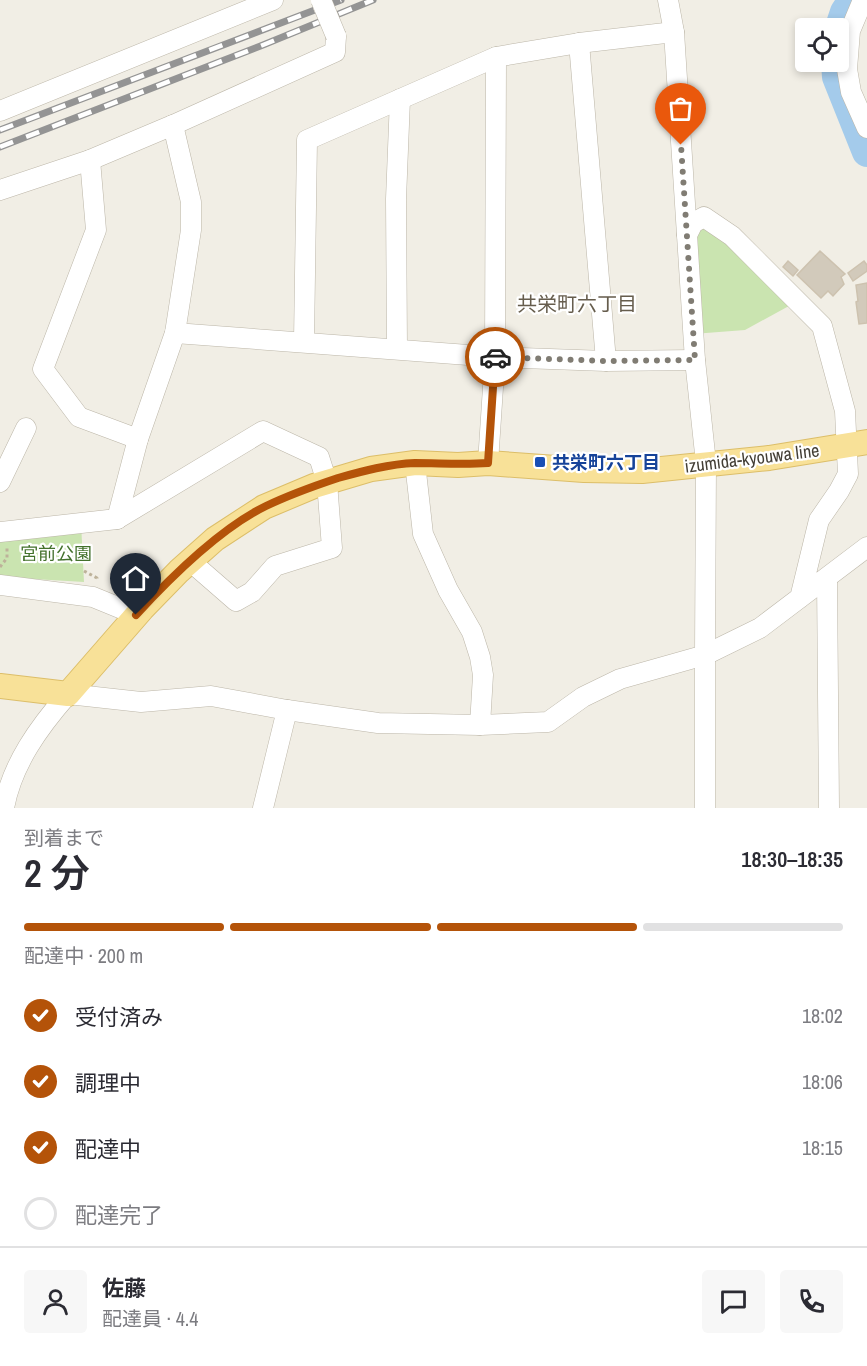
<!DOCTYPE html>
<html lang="ja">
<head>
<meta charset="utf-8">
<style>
	:root { --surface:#fff; --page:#f7f7f7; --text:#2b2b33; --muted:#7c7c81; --line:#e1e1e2; --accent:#b45309 }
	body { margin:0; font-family:"Archivo Narrow","Noto Sans JP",sans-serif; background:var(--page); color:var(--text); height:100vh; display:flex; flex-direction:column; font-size:22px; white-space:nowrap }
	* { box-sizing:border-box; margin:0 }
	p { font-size:20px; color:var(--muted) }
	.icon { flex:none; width:33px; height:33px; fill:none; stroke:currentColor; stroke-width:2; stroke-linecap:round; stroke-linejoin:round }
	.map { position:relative; height:808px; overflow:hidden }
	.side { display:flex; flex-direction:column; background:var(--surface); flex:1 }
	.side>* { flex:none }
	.tools { position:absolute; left:795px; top:18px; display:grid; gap:12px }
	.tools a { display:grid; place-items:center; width:54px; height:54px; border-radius:6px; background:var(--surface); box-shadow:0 3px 9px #0003; font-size:30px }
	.pin { position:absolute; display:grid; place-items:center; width:51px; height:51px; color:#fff; margin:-62px -26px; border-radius:50% 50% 50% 0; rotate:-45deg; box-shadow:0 0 6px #0007 }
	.pin .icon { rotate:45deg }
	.courier { position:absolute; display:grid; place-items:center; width:60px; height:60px; margin:-30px; border:4px solid #b45309; border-radius:50%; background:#fff; color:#222; box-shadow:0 2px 8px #0007 }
	.head em { font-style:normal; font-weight:600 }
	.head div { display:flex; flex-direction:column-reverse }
	.head { display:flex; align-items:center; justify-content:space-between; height:102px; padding:0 24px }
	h1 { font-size:39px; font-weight:600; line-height:45px }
	.bar { display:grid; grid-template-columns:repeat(4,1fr); gap:9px 6px; align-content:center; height:72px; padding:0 24px }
	.bar i { height:8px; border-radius:4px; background:var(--line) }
	.bar .active { background:var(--accent) }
	.bar p { grid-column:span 4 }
	.line { display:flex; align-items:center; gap:15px; padding:0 24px; border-top:2px solid var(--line) }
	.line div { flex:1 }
	.round { display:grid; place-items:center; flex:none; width:63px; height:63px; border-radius:6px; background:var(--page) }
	ol { padding:0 24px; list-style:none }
	li { display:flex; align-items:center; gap:18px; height:66px }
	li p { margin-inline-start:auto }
	li .icon { padding:6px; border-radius:50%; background:var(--accent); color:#fff; stroke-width:4 }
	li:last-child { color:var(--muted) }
	li i { width:33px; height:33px; border:3px solid var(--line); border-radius:50% }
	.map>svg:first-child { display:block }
	.green { fill:#cae4b0 }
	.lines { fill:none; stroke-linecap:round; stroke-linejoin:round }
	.river { stroke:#a4cbeb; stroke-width:30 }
	.building { fill:#d2cabb; stroke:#cdc2af; stroke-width:1.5 }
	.minor-casing { stroke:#bcb6a8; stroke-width:21 }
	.major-casing { stroke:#dcbe69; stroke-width:26 }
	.path { stroke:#bdb29a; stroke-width:3; stroke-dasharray:3 3; stroke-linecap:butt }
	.minor { stroke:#fff; stroke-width:20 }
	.major { stroke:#f8e198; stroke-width:24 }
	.rail-casing { stroke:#949494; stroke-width:7 }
	.rail { stroke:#fff; stroke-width:4.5; stroke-dasharray:14; stroke-linecap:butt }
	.minor-bridge-casing { stroke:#bcb6a8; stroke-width:21; stroke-linecap:butt }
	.minor-bridge { stroke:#fff; stroke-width:20 }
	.done { stroke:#807c73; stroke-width:6; stroke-dasharray:0 10.8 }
	.route { stroke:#b45309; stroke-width:8 }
	.transit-dot { fill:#1a4fb4; stroke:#fff; stroke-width:2 }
	.labels { text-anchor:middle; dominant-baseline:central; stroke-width:4.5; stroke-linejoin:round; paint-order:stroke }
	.street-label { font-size:18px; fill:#433e35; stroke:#fff }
	.transit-label { font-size:18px; font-weight:bold; fill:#164399; stroke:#fff; text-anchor:start }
	.park-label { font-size:18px; fill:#43712c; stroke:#fff }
	.neighbourhood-label { font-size:20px; fill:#665d4d; stroke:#fff }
</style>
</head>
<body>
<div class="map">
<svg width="867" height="808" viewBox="0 0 867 808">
	<rect width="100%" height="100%" fill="#f1eee5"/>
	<!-- green -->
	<g class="green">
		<path d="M 704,217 L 798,301 L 745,330 L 693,334 L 693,223 Z"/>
		<path d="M 81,523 L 84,582 L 0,577 L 0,532 Z"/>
	</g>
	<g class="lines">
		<!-- river -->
		<g class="river">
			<path d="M 838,33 L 845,12 L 853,0"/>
			<path d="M 836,62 L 837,77 L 867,152"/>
		</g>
	</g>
	<!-- building -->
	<g class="building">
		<path d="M 820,251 L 845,274 L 841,277 L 844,284 L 833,296 L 828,291 L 821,298 L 797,275 Z"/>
		<path d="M 788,261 L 798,270 L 793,276 L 783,267 Z"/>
		<path d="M 864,261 L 867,265 L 867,271 L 853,281 L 848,273 Z"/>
		<path d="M 867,283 L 867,323 L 859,324 L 856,302 L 858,301 L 856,285 Z"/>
	</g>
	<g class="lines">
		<!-- minor casing -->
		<g class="minor-casing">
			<g id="minor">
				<path d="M 668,0 L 674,32 L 687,235"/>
				<path d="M 863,0 L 850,31 L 847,69 L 851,92 L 867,128"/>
				<path d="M 579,43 L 606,361"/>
				<path d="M 0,111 L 273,0"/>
				<path d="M 90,160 L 96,230 L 43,369 L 79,417 L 138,439"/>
				<path d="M 0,190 L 90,160 L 173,125 L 335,52 L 336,36"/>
				<path d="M 175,333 L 495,357 L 606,361 L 695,360"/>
				<path d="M 304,341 L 307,140 L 496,57 L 579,43 L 674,32"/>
				<path d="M 397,349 L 396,199 L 400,99"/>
				<path d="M 415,463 L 423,534 L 448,590 L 472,632 L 480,657 L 483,675 L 480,725"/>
				<path d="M 488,463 L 495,357 L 496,57"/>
				<path d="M 0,482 L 26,428"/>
				<path d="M 117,519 L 263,431 L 319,457 L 327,482 L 332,548 L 275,566 L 252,592 L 236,601 L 190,561"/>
				<path d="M 0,532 L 117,519 L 138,439 L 175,333 L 191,230 L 191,202 L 173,125"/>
				<path d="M 827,578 L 829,808"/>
				<path d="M 0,585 L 93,597 L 137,615"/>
				<path d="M 800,598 L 819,520 L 839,491 L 848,474 L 845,411 L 822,326 L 732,236 L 704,217 L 693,223 L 687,235 L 695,360 L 706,463 L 705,655 L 760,628 L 867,547"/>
				<path d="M 4,808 C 12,764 39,727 68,694 L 141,702 L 211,696 L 287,710 L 378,723 L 480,725 L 548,722 L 583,697 L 620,679 L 705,655 L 705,808"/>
				<path d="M 263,808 L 287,710"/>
			</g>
		</g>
		<!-- major casing -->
		<g class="major-casing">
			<path id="major" d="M 0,686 L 68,694 L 142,609 L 179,571 L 215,539 L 264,507 L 314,486 L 371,469 L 415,463 L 458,465 L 488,463 L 584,470 L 642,471 L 769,458 L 867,442"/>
		</g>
		<!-- path -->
		<g class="path">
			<path d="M 0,567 L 7,558 L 7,547"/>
			<path d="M 84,571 L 97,578 L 96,581"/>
		</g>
		<!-- minor -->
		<use href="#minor" class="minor"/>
		<!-- major -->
		<use href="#major" class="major"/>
		<!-- rail casing -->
		<g class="rail-casing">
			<g id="rail">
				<path d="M 0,130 L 341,0"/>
				<path d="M 0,147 L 263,45 L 373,0"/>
			</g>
		</g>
		<!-- rail -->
		<use href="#rail" class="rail"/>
		<!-- minor-bridge casing -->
		<g class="minor-bridge-casing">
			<path id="minor-bridge" d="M 321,0 L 336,36"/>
		</g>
		<!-- minor-bridge -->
		<use href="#minor-bridge" class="minor-bridge"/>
	</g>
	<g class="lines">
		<!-- done -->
		<path class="done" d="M 495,357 L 606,361 L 695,360 L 681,145"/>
		<!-- route -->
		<path class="route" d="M 136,615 C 171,577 219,529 266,506 C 289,495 314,486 338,478 C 363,471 389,464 415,463 C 439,463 463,465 488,463 L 495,357"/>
	</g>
	<!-- markers -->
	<rect class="transit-dot" x="534" y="456" width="12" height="12" rx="3"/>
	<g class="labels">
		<!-- street labels -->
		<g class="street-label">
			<text transform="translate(752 458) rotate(-7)">izumida-kyouwa line</text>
		</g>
		<!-- transit labels -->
		<g class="transit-label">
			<text x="552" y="462">共栄町六丁目</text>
		</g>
		<!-- park labels -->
		<g class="park-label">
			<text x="56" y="553">宮前公園</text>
		</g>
		<!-- neighbourhood labels -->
		<g class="neighbourhood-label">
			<text x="577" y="303">共栄町六丁目</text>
		</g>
	</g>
</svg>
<div class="tools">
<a><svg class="icon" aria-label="locate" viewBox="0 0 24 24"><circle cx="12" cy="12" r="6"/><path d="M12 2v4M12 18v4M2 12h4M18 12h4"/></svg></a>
</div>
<div class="pin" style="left:681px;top:145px;background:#ea580c"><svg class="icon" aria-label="bag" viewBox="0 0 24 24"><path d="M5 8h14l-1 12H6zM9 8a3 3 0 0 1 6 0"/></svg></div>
<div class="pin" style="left:136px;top:615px;background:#1f2937"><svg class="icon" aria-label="home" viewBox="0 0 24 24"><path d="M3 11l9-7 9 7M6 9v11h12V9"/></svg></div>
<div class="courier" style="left:495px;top:357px"><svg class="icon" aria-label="car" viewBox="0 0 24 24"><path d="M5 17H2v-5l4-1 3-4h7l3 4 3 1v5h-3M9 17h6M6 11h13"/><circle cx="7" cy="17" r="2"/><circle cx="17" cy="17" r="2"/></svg></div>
</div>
<section class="side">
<div class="head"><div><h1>2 分</h1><p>到着まで</p></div><em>18:30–18:35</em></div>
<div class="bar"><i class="active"></i><i class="active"></i><i class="active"></i><i></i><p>配達中 · 200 m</p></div>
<ol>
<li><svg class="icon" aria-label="check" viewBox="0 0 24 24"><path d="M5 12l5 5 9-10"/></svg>受付済み<p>18:02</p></li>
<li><svg class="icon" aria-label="check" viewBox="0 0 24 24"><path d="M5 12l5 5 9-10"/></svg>調理中<p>18:06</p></li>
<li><svg class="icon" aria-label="check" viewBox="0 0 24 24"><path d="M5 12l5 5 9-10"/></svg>配達中<p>18:15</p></li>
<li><i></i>配達完了</li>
</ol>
<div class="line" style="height:108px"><a class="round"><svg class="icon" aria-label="person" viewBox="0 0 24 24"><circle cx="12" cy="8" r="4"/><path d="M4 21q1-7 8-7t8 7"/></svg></a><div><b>佐藤</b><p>配達員 · 4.4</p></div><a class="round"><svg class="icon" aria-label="chat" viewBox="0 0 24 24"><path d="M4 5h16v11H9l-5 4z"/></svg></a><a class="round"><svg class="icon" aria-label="phone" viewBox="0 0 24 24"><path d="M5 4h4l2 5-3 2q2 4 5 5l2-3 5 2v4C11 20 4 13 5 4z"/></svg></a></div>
</section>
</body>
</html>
